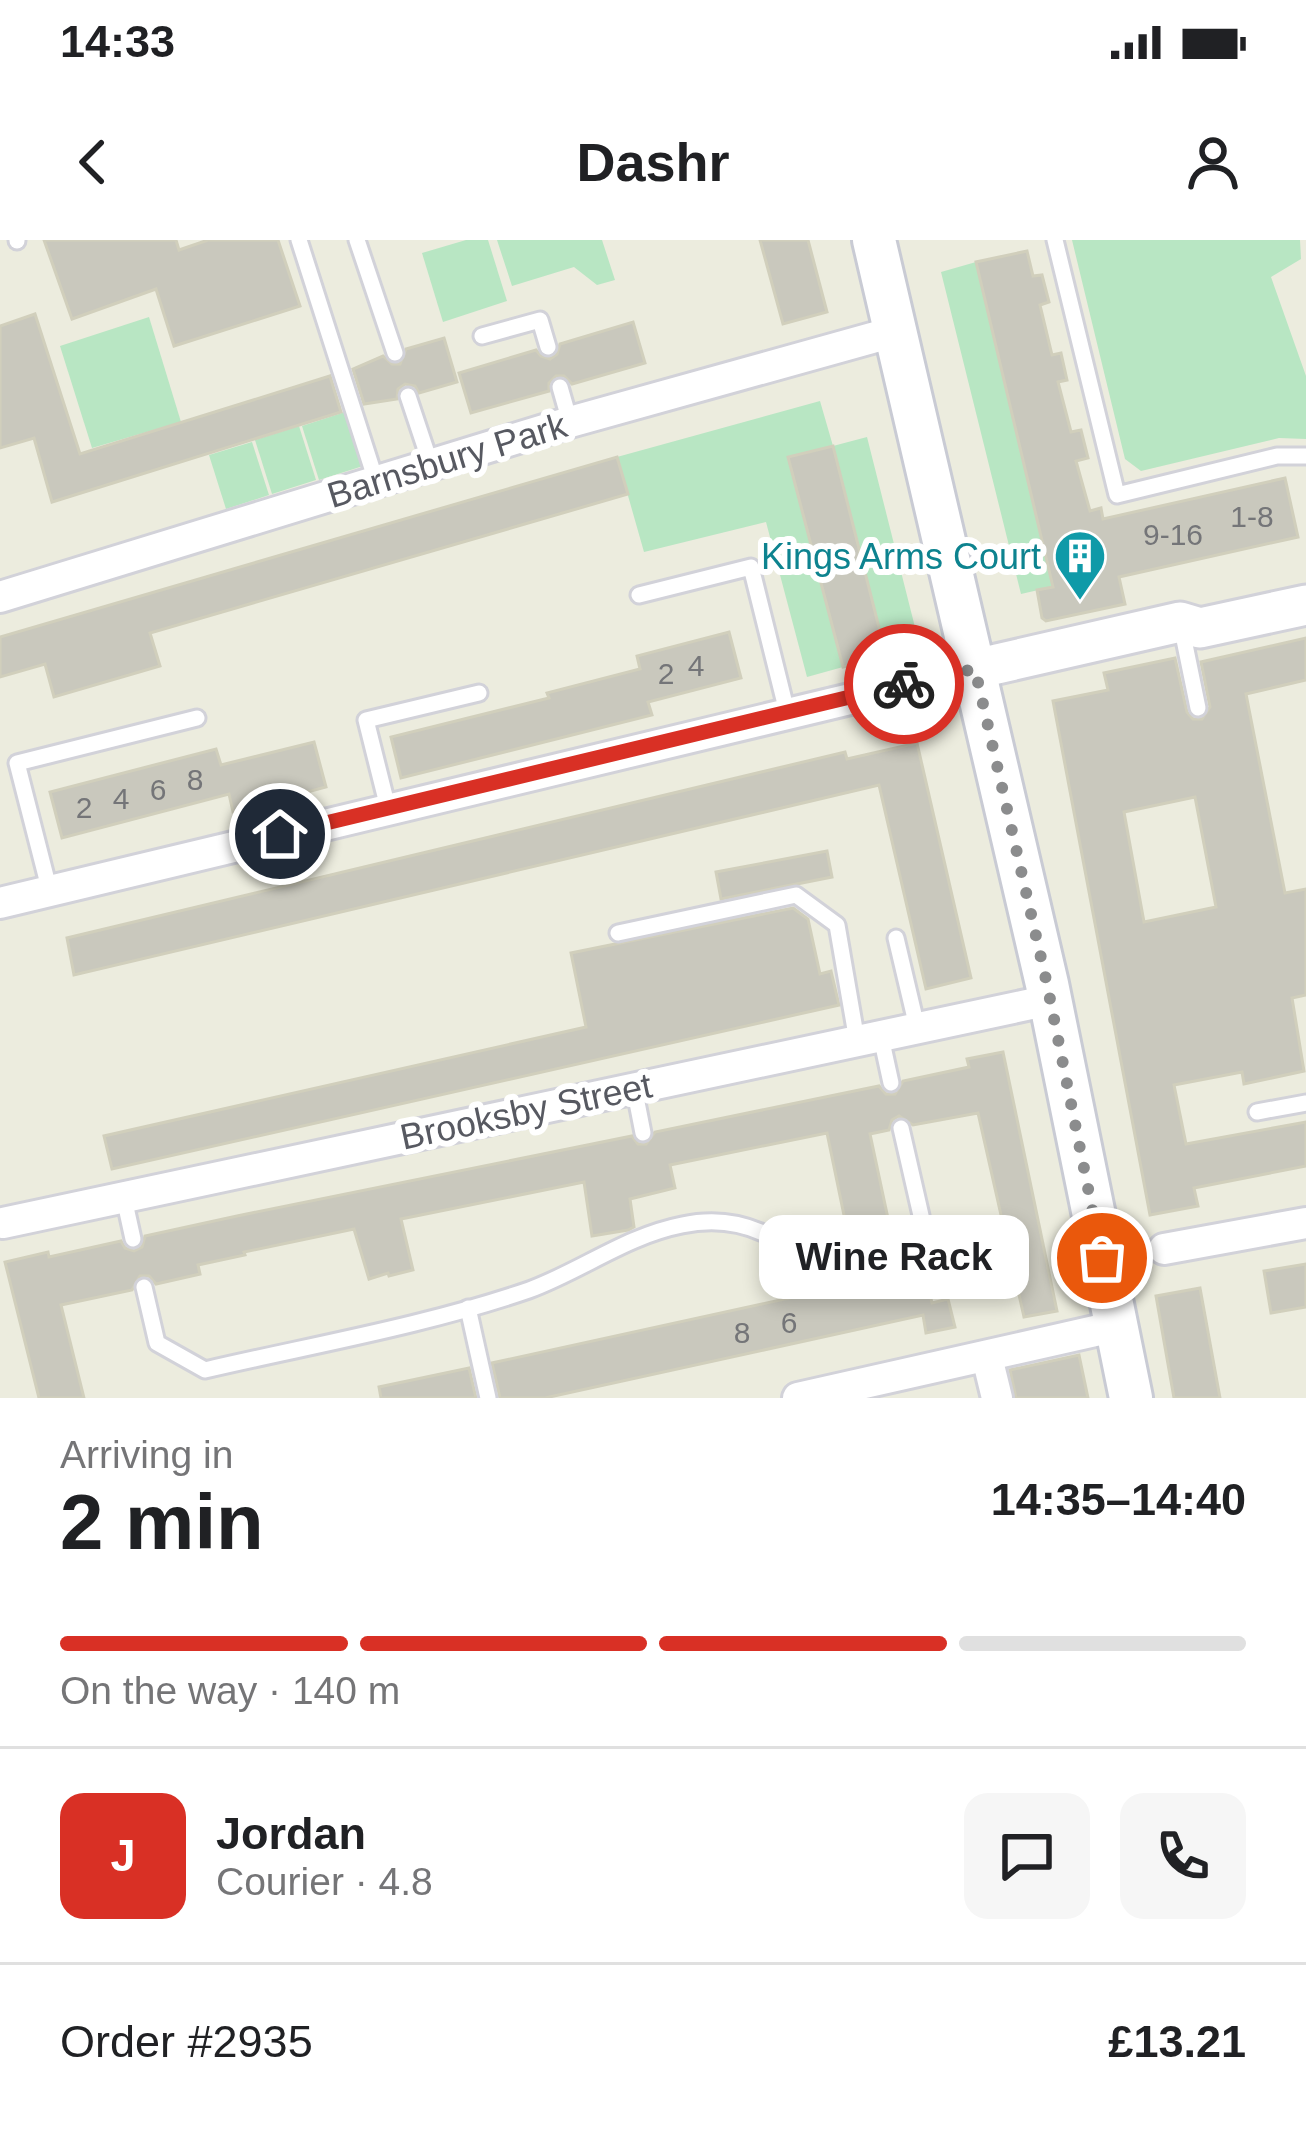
<!DOCTYPE html>
<html lang="en">
<head>
<meta charset="utf-8">
<style>
	:root { --surface:#fff; --page:#f6f6f6; --text:#202124; --muted:#757577; --line:#e0e0e0; --accent:#d93025 }
	body { margin:0; font-family:Helvetica,sans-serif; background:var(--page); color:var(--text); height:100vh; display:flex; flex-direction:column; font-size:45px; white-space:nowrap }
	* { box-sizing:border-box; margin:0 }
	p { font-size:39px; color:var(--muted) }
	.icon { flex:none; width:66px; height:66px; fill:none; stroke:currentColor; stroke-width:2; stroke-linecap:round; stroke-linejoin:round }
	.map { position:relative; height:1158px; overflow:hidden }
	.drawer { display:flex; flex-direction:column; background:var(--surface); flex:1 }
	.drawer>* { flex:none }
	.pin { position:absolute; display:grid; place-items:center; width:102px; height:102px; color:#fff; margin:-51px; border:6px solid #fff; border-radius:50%; box-shadow:0 3px 12px #0007 }
	.courier { position:absolute; display:grid; place-items:center; width:120px; height:120px; margin:-60px; border:9px solid #d93025; border-radius:50%; background:#fff; color:#222; box-shadow:0 3px 15px #0007 }
	.bubble { position:absolute; height:84px; border-radius:24px; background:var(--surface); box-shadow:0 6px 18px #0003; font-size:39px; font-weight:600; line-height:84px; text-align:center }
	.head em { font-style:normal; font-weight:600 }
	.head div { display:flex; flex-direction:column-reverse }
	.head { display:flex; align-items:center; justify-content:space-between; height:204px; padding:0 60px }
	h1 { font-size:78px; font-weight:600; line-height:90px }
	.bar { display:grid; grid-template-columns:repeat(4,1fr); gap:18px 12px; align-content:center; height:144px; padding:0 60px }
	.bar i { height:15px; border-radius:9px; background:var(--line) }
	.bar .selected { background:var(--accent) }
	.bar p { grid-column:span 4 }
	.line { display:flex; align-items:center; gap:30px; padding:0 60px; border-top:3px solid var(--line) }
	.line div { flex:1 }
	.round { display:grid; place-items:center; flex:none; width:126px; height:126px; border-radius:24px; background:var(--page) }
	.status { display:flex; justify-content:space-between; align-items:center; height:84px; padding:0 60px; background:var(--surface); direction:ltr }
	.status svg { height:33px; fill:currentColor }
	header { display:flex; justify-content:space-between; align-items:center; height:156px; padding:0 60px; background:var(--surface); font-size:54px; font-weight:600 }
	.map>svg:first-child { display:block }
	.green { fill:#b8e6c3 }
	.building { fill:#c9c8bd; stroke:#d1cfbc; stroke-width:3; fill-rule:evenodd }
	.lines { fill:none; stroke-linecap:round; stroke-linejoin:round }
	.service-casing { stroke:#d2d2d9; stroke-width:21 }
	.minor-casing { stroke:#d2d2d9; stroke-width:36 }
	.tertiary-casing { stroke:#d2d2d9; stroke-width:45 }
	.secondary-casing { stroke:#c9cbd4; stroke-width:48 }
	.service { stroke:#fff; stroke-width:15 }
	.minor { stroke:#fff; stroke-width:30 }
	.tertiary { stroke:#fff; stroke-width:39 }
	.secondary { stroke:#fff; stroke-width:42 }
	.done { stroke:#8b8c8d; stroke-width:12; stroke-dasharray:0 21.6 }
	.route { stroke:#d93025; stroke-width:15 }
	.labels { text-anchor:middle; dominant-baseline:central; stroke-width:12; stroke-linejoin:round; paint-order:stroke }
	.number-label { font-size:30px; fill:#747578 }
	.street-label { font-size:36px; fill:#575961; stroke:#fff }
	.culture-label { font-size:36px; fill:#0d838f; stroke:#fff; text-anchor:end }
</style>
</head>
<body>
<div class="status"><b>14:33</b><svg viewBox="0 0 49 12"><path d="M0 12V9h3v3zM5 12V6h3v6zM10 12V3h3v9zM15 12V0h3v12zM26 1h20v11H26zM47 4h2v5h-2z"/></svg></div>
<header><svg class="icon" aria-label="back" viewBox="0 0 24 24"><path d="M15 5l-7 7 7 7"/></svg>Dashr<svg class="icon" aria-label="person" viewBox="0 0 24 24"><circle cx="12" cy="8" r="4"/><path d="M4 21q1-7 8-7t8 7"/></svg></header>
<div class="map">
<svg width="1306" height="1158" viewBox="0 0 1306 1158">
	<rect width="100%" height="100%" fill="#ececde"/>
	<!-- green -->
	<g class="green">
		<path d="M 466,0 L 488,0 L 507,61 L 443,82 L 422,13 Z"/>
		<path d="M 497,0 L 602,0 L 615,40 L 597,45 L 574,27 L 512,46 Z"/>
		<path d="M 1072,0 L 1300,0 L 1301,19 L 1271,37 L 1306,136 L 1306,199 L 1279,198 L 1141,231 L 1125,219 Z"/>
		<path d="M 976,22 L 1046,318 L 1060,345 L 1021,354 L 941,32 Z"/>
		<path d="M 149,77 L 181,182 L 92,208 L 60,106 Z"/>
		<path d="M 820,161 L 833,206 L 867,197 L 921,411 L 887,419 L 833,207 L 788,217 L 843,427 L 807,437 L 766,282 L 644,312 L 617,217 Z"/>
		<path d="M 345,172 L 363,226 L 319,240 L 302,186 Z"/>
		<path d="M 299,186 L 316,240 L 272,254 L 255,200 Z"/>
		<path d="M 252,202 L 269,255 L 226,269 L 209,215 Z"/>
	</g>
	<!-- building -->
	<g class="building">
		<path d="M 44,0 L 176,0 L 179,10 L 208,0 L 278,0 L 300,66 L 174,106 L 156,49 L 72,79 Z"/>
		<path d="M 760,0 L 808,0 L 827,72 L 783,84 Z"/>
		<path d="M 1027,11 L 1033,36 L 1042,35 L 1049,62 L 1040,65 L 1052,115 L 1061,113 L 1067,140 L 1058,142 L 1071,192 L 1081,190 L 1088,218 L 1076,221 L 1090,271 L 1101,268 L 1103,279 L 1285,238 L 1298,297 L 1119,337 L 1125,364 L 1046,381 L 1042,378 L 1037,350 L 1053,347 L 976,22 Z"/>
		<path d="M 35,74 L 80,214 L 330,136 L 341,172 L 52,262 L 34,198 L 0,208 L 0,86 Z"/>
		<path d="M 633,82 L 645,123 L 572,144 L 564,136 L 556,136 L 549,143 L 549,151 L 471,173 L 459,133 L 536,110 L 541,116 L 550,119 L 557,114 L 560,104 Z"/>
		<path d="M 444,98 L 457,142 L 419,153 L 415,146 L 405,144 L 398,149 L 397,159 L 364,164 L 353,129 L 383,116 L 392,124 L 400,124 L 406,109 Z"/>
		<path d="M 833,206 L 887,419 L 843,427 L 788,217 Z"/>
		<path d="M 617,217 L 628,254 L 150,393 L 160,426 L 54,457 L 45,424 L 0,437 L 0,397 Z"/>
		<path d="M 729,392 L 741,438 L 648,462 L 652,475 L 401,538 L 391,497 L 549,458 L 547,453 L 640,429 L 637,416 Z"/>
		<path d="M 1306,398 L 1306,440 L 1246,454 L 1285,653 L 1306,649 L 1306,755 L 1292,758 L 1304,831 L 1244,844 L 1242,832 L 1174,845 L 1186,904 L 1306,882 L 1306,926 L 1194,948 L 1198,966 L 1150,975 L 1053,461 L 1108,450 L 1104,433 L 1175,418 L 1187,472 L 1193,479 L 1202,479 L 1210,467 L 1201,422 ZM 1195,557 L 1216,667 L 1144,682 L 1124,572 Z"/>
		<path d="M 314,502 L 326,547 L 233,572 L 229,554 L 62,598 L 50,552 L 216,509 L 221,525 Z"/>
		<path d="M 917,503 L 971,738 L 926,749 L 879,545 L 74,735 L 67,698 L 845,512 L 847,519 Z"/>
		<path d="M 827,611 L 832,637 L 721,659 L 716,632 Z"/>
		<path d="M 793,668 L 808,679 L 820,734 L 831,731 L 839,765 L 112,929 L 104,896 L 586,787 L 571,713 Z"/>
		<path d="M 1003,812 L 1057,1071 L 1024,1077 L 978,873 L 913,885 L 899,876 L 892,880 L 889,890 L 870,894 L 899,1030 L 923,1024 L 932,1063 L 948,1059 L 955,1087 L 926,1093 L 923,1075 L 545,1158 L 500,1158 L 492,1123 L 858,1043 L 827,893 L 670,925 L 675,948 L 630,959 L 634,987 L 628,990 L 592,996 L 584,942 L 401,979 L 413,1030 L 389,1036 L 388,1033 L 369,1039 L 354,989 L 244,1012 L 245,1015 L 198,1025 L 200,1034 L 156,1044 L 149,1036 L 140,1036 L 132,1050 L 61,1065 L 84,1158 L 39,1158 L 5,1022 L 48,1012 L 49,1017 L 121,1001 L 125,1008 L 134,1011 L 142,1007 L 145,996 L 237,976 L 632,896 L 638,904 L 646,904 L 655,892 L 879,846 L 886,854 L 895,854 L 903,841 L 969,827 L 967,819 Z"/>
		<path d="M 1306,1024 L 1306,1067 L 1271,1073 L 1264,1031 Z"/>
		<path d="M 1200,1048 L 1220,1158 L 1174,1158 L 1156,1056 Z"/>
		<path d="M 1079,1115 L 1088,1158 L 1016,1158 L 1010,1130 Z"/>
		<path d="M 469,1128 L 476,1158 L 381,1158 L 379,1147 Z"/>
	</g>
	<g class="lines">
		<!-- service casing -->
		<g class="service-casing">
			<g id="service">
				<path d="M 17,0 L 17,1"/>
				<path d="M 299,0 L 376,241"/>
				<path d="M 357,0 L 395,113"/>
				<path d="M 1055,0 L 1117,255 L 1277,216 L 1306,216"/>
				<path d="M 482,96 L 540,80 L 548,107"/>
				<path d="M 560,147 L 570,182"/>
				<path d="M 408,156 L 431,225"/>
				<path d="M 639,355 L 751,327 L 787,472"/>
				<path d="M 1181,385 L 1198,468"/>
				<path d="M 388,568 L 366,480 L 479,453"/>
				<path d="M 50,652 L 17,523 L 197,478"/>
				<path d="M 618,693 L 796,655 L 837,685 L 857,801"/>
				<path d="M 896,698 L 917,787"/>
				<path d="M 881,797 L 891,843"/>
				<path d="M 634,847 L 643,893"/>
				<path d="M 1257,872 L 1306,863"/>
				<path d="M 901,888 L 925,993"/>
				<path d="M 124,958 L 133,999"/>
				<path d="M 1104,1018 L 1164,1009"/>
				<path d="M 144,1047 L 157,1103 L 205,1130 C 312,1105 424,1086 529,1050 C 581,1031 626,996 682,985 C 710,979 737,981 763,993"/>
				<path d="M 468,1068 L 488,1158"/>
			</g>
		</g>
		<!-- minor casing -->
		<g class="minor-casing">
			<g id="minor">
				<path d="M 0,357 L 570,182 L 897,91"/>
				<path d="M 0,663 L 975,429"/>
				<path d="M 3,983 L 1050,760"/>
				<path d="M 1164,1009 L 1306,983"/>
				<path d="M 987,1117 L 997,1158"/>
				<path d="M 798,1158 L 1117,1086"/>
			</g>
		</g>
		<!-- tertiary casing -->
		<g class="tertiary-casing">
			<path id="tertiary" d="M 975,429 L 1180,382 L 1200,388 L 1306,365"/>
		</g>
		<!-- secondary casing -->
		<g class="secondary-casing">
			<path id="secondary" d="M 874,0 L 1047,744 L 1131,1158"/>
		</g>
		<!-- service -->
		<use href="#service" class="service"/>
		<!-- minor -->
		<use href="#minor" class="minor"/>
		<!-- tertiary -->
		<use href="#tertiary" class="tertiary"/>
		<!-- secondary -->
		<use href="#secondary" class="secondary"/>
	</g>
	<g class="lines">
		<!-- done -->
		<path class="done" d="M 904,444 L 975,429 L 1047,744 L 1102,1018"/>
		<!-- route -->
		<path class="route" d="M 280,594 L 904,444"/>
	</g>
	<!-- icons -->
	<defs>
		<g id="building-pin" transform="scale(2.7)"><path d="M0 17L-7.5 6A9.5 9.5 0 1 1 7.5 6Z" fill="#0f9aa8" stroke="#fff"/><path d="M-4-6H4V6H1V3H-1V6H-4ZM-2.5-4.3h1.7v1.8h-1.7ZM.8-4.3h1.7v1.8H.8ZM-2.5-1h1.7V.8h-1.7ZM.8-1h1.7V.8H.8Z" fill="#fff"/></g>
	</defs>
	<g fill-rule="evenodd">
		<use href="#building-pin" x="1080" y="316"/>
	</g>
	<g class="labels">
		<!-- number labels -->
		<g class="number-label">
			<text x="1252" y="276">1-8</text>
			<text x="1173" y="294">9-16</text>
			<text x="696" y="425">4</text>
			<text x="666" y="433">2</text>
			<text x="195" y="539">8</text>
			<text x="158" y="549">6</text>
			<text x="121" y="558">4</text>
			<text x="84" y="567">2</text>
			<text x="789" y="1082">6</text>
			<text x="742" y="1092">8</text>
		</g>
		<!-- street labels -->
		<g class="street-label">
			<text transform="translate(447 220) rotate(-17)">Barnsbury Park</text>
			<text transform="translate(526 871) rotate(-12)">Brooksby Street</text>
		</g>
		<!-- culture labels -->
		<g class="culture-label">
			<text x="1041" y="316">Kings Arms Court</text>
		</g>
	</g>
</svg>
<div class="pin" style="left:1102px;top:1018px;background:#ea580c"><svg class="icon" aria-label="bag" viewBox="0 0 24 24"><path d="M5 8h14l-1 12H6zM9 8a3 3 0 0 1 6 0"/></svg></div>
<div class="pin" style="left:280px;top:594px;background:#1f2937"><svg class="icon" aria-label="home" viewBox="0 0 24 24"><path d="M3 11l9-7 9 7M6 9v11h12V9"/></svg></div>
<div class="courier" style="left:904px;top:444px"><svg class="icon" aria-label="bike" viewBox="0 0 24 24"><circle cx="6" cy="16" r="4"/><circle cx="18" cy="16" r="4"/><path d="M6 16l4-8h5l3 8M10 8l3 8H6M13 5h3"/></svg></div>
<div class="bubble" style="left:759px;top:975px;width:270px">Wine Rack</div>
</div>
<section class="drawer">
<div class="head"><div><h1>2 min</h1><p>Arriving in</p></div><em>14:35–14:40</em></div>
<div class="bar"><i class="selected"></i><i class="selected"></i><i class="selected"></i><i></i><p>On the way · 140 m</p></div>
<div class="line" style="height:216px"><b class="round" style="background:var(--accent);color:#fff">J</b><div><b>Jordan</b><p>Courier · 4.8</p></div><a class="round"><svg class="icon" aria-label="chat" viewBox="0 0 24 24"><path d="M4 5h16v11H9l-5 4z"/></svg></a><a class="round"><svg class="icon" aria-label="phone" viewBox="0 0 24 24"><path d="M5 4h4l2 5-3 2q2 4 5 5l2-3 5 2v4C11 20 4 13 5 4z"/></svg></a></div>
<div class="line" style="height:156px"><div>Order #2935</div><b>£13.21</b></div>
</section>
</body>
</html>
